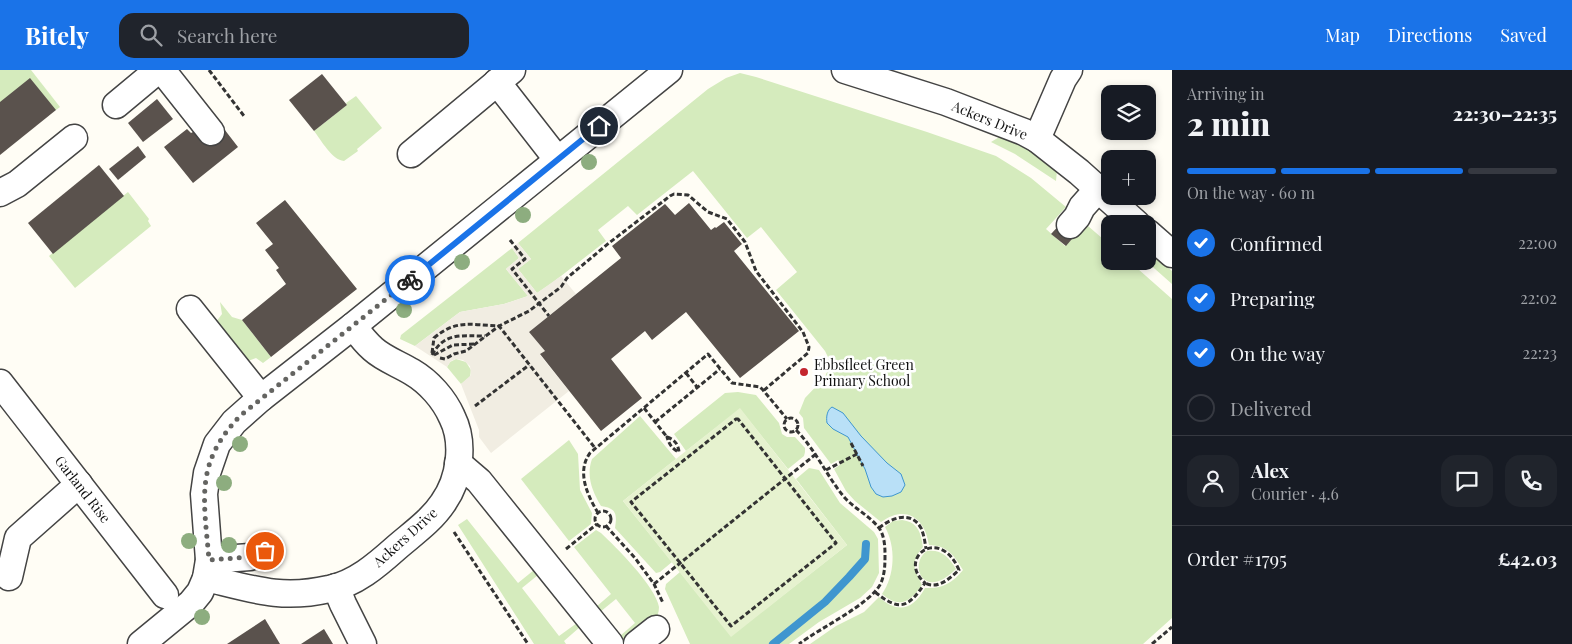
<!DOCTYPE html>
<html lang="en">
<head>
<meta charset="utf-8">
<style>
	:root { --surface:#171b24; --page:#20242c; --text:#f1f3f6; --muted:#9ea1a6; --line:#363941; --accent:#1a73e8 }
	body { margin:0; font-family:"Playfair Display",serif; background:var(--page); color:var(--text); height:100vh; display:flex; flex-direction:column; font-size:19px; white-space:nowrap }
	* { box-sizing:border-box; margin:0 }
	p { font-size:16px; color:var(--muted) }
	.icon { flex:none; width:28px; height:28px; fill:none; stroke:currentColor; stroke-width:2; stroke-linecap:round; stroke-linejoin:round }
	.map { position:relative; flex:1; overflow:hidden }
	.sheet { display:flex; flex-direction:column; background:var(--surface); width:400px }
	.sheet>* { flex:none }
	.controls { position:absolute; left:1101px; top:15px; display:grid; gap:10px }
	.controls a { display:grid; place-items:center; width:55px; height:55px; border-radius:10px; background:var(--surface); box-shadow:0 2px 8px #0003; font-size:25px }
	.pin { position:absolute; display:grid; place-items:center; width:42px; height:42px; color:#fff; margin:-21px; border:2px solid #fff; border-radius:50%; box-shadow:0 1px 5px #0007 }
	.courier { position:absolute; display:grid; place-items:center; width:50px; height:50px; margin:-25px; border:4px solid #1a73e8; border-radius:50%; background:#fff; color:#222; box-shadow:0 1px 6px #0007 }
	.summary em { font-style:normal; font-weight:800 }
	.summary div { display:flex; flex-direction:column-reverse }
	.summary { display:flex; align-items:center; justify-content:space-between; height:85px; padding:0 15px }
	h1 { font-size:32px; font-weight:800; line-height:38px }
	.bar { display:grid; grid-template-columns:repeat(4,1fr); gap:8px 5px; align-content:center; height:60px; padding:0 15px }
	.bar i { height:6px; border-radius:4px; background:var(--line) }
	.bar .selected { background:var(--accent) }
	.bar p { grid-column:span 4 }
	.line { display:flex; align-items:center; gap:12px; padding:0 15px; border-top:1px solid var(--line) }
	.line div { flex:1 }
	.round { display:grid; place-items:center; flex:none; width:52px; height:52px; border-radius:15px; background:var(--page) }
	ol { padding:0 15px; list-style:none }
	li { display:flex; align-items:center; gap:15px; height:55px }
	li p { margin-inline-start:auto }
	li .icon { padding:5px; border-radius:50%; background:var(--accent); color:#fff; stroke-width:4 }
	li:last-child { color:var(--muted) }
	li i { width:28px; height:28px; border:2px solid var(--line); border-radius:50% }
	header { display:flex; align-items:center; gap:30px; box-sizing:border-box; height:70px; padding:0 25px; background:var(--accent); color:#fff }
	header strong { font-size:24px }
	nav { display:flex; gap:28px; margin-inline-start:auto; font-size:18px }
	.search { width:350px; height:45px; background:var(--page); display:flex; align-items:center; gap:12px; box-sizing:border-box; padding:0 18px; border-radius:15px; color:var(--muted); font-size:19px }
	main { display:flex; flex:1; min-height:0 }
	.map>svg:first-child { display:block }
	.green { fill:#d5ebbd }
	.pitch { fill:#e6f2cf }
	.plaza { fill:#f1ede2 }
	.water { fill:#b9e0f7; stroke:#3f96cf }
	.lines { fill:none; stroke-linecap:round; stroke-linejoin:round }
	.stream { stroke:#3f96cf; stroke-width:8 }
	.building { fill:#5a524d }
	.minor-casing { stroke:#444; stroke-width:29 }
	.path { stroke:#333; stroke-width:3; stroke-dasharray:5 2.5; stroke-linecap:butt }
	.minor { stroke:#fff; stroke-width:26 }
	.tree { fill:#8dad7f }
	.done { stroke:#646461; stroke-width:5; stroke-dasharray:0 9 }
	.route { stroke:#1a73e8; stroke-width:6 }
	.poi-dot { fill:#c4262e; stroke:#fff; stroke-width:2 }
	.labels { text-anchor:middle; dominant-baseline:central; stroke-width:5; stroke-linejoin:round; paint-order:stroke }
	.street-label { font-size:14px; fill:#111; stroke:#fff }
	.poi-label { font-size:14px; fill:#111; stroke:#fff; text-anchor:start }
</style>
</head>
<body>
<header>
<strong>Bitely</strong>
<div class="search"><svg class="icon" aria-label="search" viewBox="0 0 24 24"><circle cx="10" cy="10" r="6"/><path d="M15 15l6 6"/></svg>Search here</div>
<nav><a>Map</a><a>Directions</a><a>Saved</a></nav>
</header>
<main>
<div class="map">
<svg width="1172" height="574" viewBox="0 0 1172 574">
	<rect width="100%" height="100%" fill="#fffdf5"/>
	<!-- green -->
	<g class="green">
		<path d="M 0,0 L 31,0 L 60,37 L 56,40 L 0,32 Z"/>
		<path d="M 740,3 L 756,7 L 927,62 L 996,86 L 1031,108 L 1066,137 L 1046,159 L 1065,176 L 1077,163 L 1088,156 L 1110,175 L 1110,191 L 1129,191 L 1172,229 L 1172,548 L 1143,574 L 810,574 L 836,556 L 864,542 L 879,527 C 898,544 913,540 925,518 C 943,519 952,513 963,500 C 953,484 948,476 929,475 C 925,448 906,434 881,452 L 855,431 L 846,421 L 834,399 L 841,394 L 838,390 L 831,394 L 804,358 L 803,348 L 799,343 L 805,328 L 825,307 L 828,299 L 828,287 L 825,281 L 776,220 L 797,202 L 761,157 L 747,168 L 693,101 L 637,145 L 628,136 L 598,160 L 606,171 L 552,213 L 537,223 L 518,199 L 531,189 L 518,173 L 708,19 L 726,8 Z"/>
		<path d="M 356,26 L 382,58 L 357,79 L 358,81 L 344,91 C 332,90 321,70 314,61 L 347,35 L 346,33 Z"/>
		<path d="M 1001,66 L 1030,81 L 1057,100 L 1056,111 L 1015,84 L 991,72 Z"/>
		<path d="M 128,122 L 149,149 L 148,151 L 151,156 L 75,218 L 49,186 Z"/>
		<path d="M 512,178 L 519,188 L 506,199 L 528,226 L 504,234 L 460,242 L 415,276 L 400,269 L 401,265 Z"/>
		<path d="M 1148,180 L 1172,201 L 1172,214 L 1146,191 L 1148,191 Z"/>
		<path d="M 220,232 L 232,247 L 242,250 L 271,287 L 263,293 L 256,288 L 248,291 L 216,252 L 222,244 Z"/>
		<path d="M 456,289 L 466,292 L 471,300 L 470,307 L 461,314 L 447,297 L 450,292 Z"/>
		<path d="M 738,322 L 756,325 L 779,353 L 782,364 L 787,367 L 795,367 L 805,378 L 805,382 L 804,386 L 788,399 L 740,339 L 686,381 L 674,364 L 725,323 Z"/>
		<path d="M 640,346 L 676,389 L 623,431 L 672,492 L 660,502 L 656,503 L 615,458 C 617,445 617,438 601,436 C 592,421 586,406 592,389 Z"/>
		<path d="M 569,370 L 578,384 L 580,420 L 592,443 L 591,454 L 569,471 L 521,409 Z"/>
		<path d="M 809,398 L 819,400 L 840,433 L 874,462 L 878,469 L 879,503 L 872,517 L 860,528 L 819,552 L 789,574 L 690,574 L 665,519 L 666,514 L 680,502 L 731,566 L 847,475 L 796,409 Z"/>
		<path d="M 467,449 L 518,513 L 534,500 L 538,505 L 522,518 L 559,566 L 577,553 L 580,557 L 564,571 L 566,574 L 534,574 L 458,455 Z"/>
		<path d="M 902,450 C 918,452 921,463 923,477 C 909,494 915,499 922,515 C 910,532 900,539 882,524 C 895,505 896,477 885,457 L 893,451 Z"/>
		<path d="M 596,460 L 601,463 C 616,477 656,517 659,537 C 659,543 657,547 654,551 L 647,550 L 622,570 L 620,566 L 635,553 L 616,529 L 600,542 L 596,537 L 611,524 L 574,477 Z"/>
		<path d="M 927,481 C 941,479 949,487 956,499 C 923,532 908,494 927,481 Z"/>
	</g>
	<!-- pitch -->
	<path class="pitch" d="M 740,338 L 847,475 L 731,567 L 623,431 Z"/>
	<!-- plaza -->
	<path class="plaza" d="M 518,173 L 531,189 L 518,199 L 537,223 L 561,206 L 576,224 L 529,262 L 545,281 L 540,285 L 569,321 L 491,383 L 479,367 L 479,360 L 461,314 L 471,305 L 470,296 L 463,290 L 456,289 L 451,291 L 447,297 L 415,276 L 460,242 L 504,234 L 528,226 L 506,199 L 519,188 L 512,178 Z"/>
	<!-- water -->
	<path class="water" d="M 832,337 L 843,343 L 861,366 L 887,393 L 901,404 L 905,415 L 901,422 L 892,426 L 883,427 L 876,424 L 871,417 L 865,399 L 848,367 L 833,359 L 827,353 C 826,347 827,340 832,337 Z"/>
	<g class="lines">
		<!-- stream -->
		<path class="stream" d="M 773,574 L 825,532 L 849,507 L 865,489 L 866,474"/>
	</g>
	<!-- building -->
	<g class="building">
		<path d="M 322,4 L 347,35 L 314,61 L 289,30 Z"/>
		<path d="M 30,8 L 56,40 L 0,85 L 0,32 Z"/>
		<path d="M 157,29 L 173,49 L 143,72 L 128,53 Z"/>
		<path d="M 221,55 L 238,77 L 193,113 L 164,77 L 187,59 L 191,63 L 195,61 Z"/>
		<path d="M 138,76 L 146,87 L 118,110 L 109,99 Z"/>
		<path d="M 99,95 L 124,126 L 53,184 L 28,153 Z"/>
		<path d="M 285,130 L 357,219 L 271,287 L 242,250 L 286,214 L 276,200 L 279,198 L 265,180 L 273,174 L 256,153 Z"/>
		<path d="M 689,133 L 711,160 L 715,157 L 716,158 L 724,152 L 742,174 L 734,181 L 799,261 L 740,308 L 686,242 L 652,270 L 645,261 L 611,289 L 642,328 L 601,361 L 540,284 L 545,281 L 529,262 L 621,188 L 612,176 L 665,134 L 675,145 Z"/>
		<path d="M 1063,151 L 1077,163 L 1066,176 L 1051,164 Z"/>
		<path d="M 265,549 L 280,574 L 227,574 Z"/>
		<path d="M 324,559 L 333,574 L 301,574 Z"/>
	</g>
	<g class="lines">
		<!-- minor casing -->
		<g class="minor-casing">
			<g id="minor">
				<path d="M 162,0 L 211,62"/>
				<path d="M 845,0 L 946,32 L 1024,62 L 1037,69 L 1079,102 L 1137,154"/>
				<path d="M 497,12 L 557,89"/>
				<path d="M 116,35 L 158,0"/>
				<path d="M 1037,69 L 1063,9 L 1069,0"/>
				<path d="M 411,84 L 512,0"/>
				<path d="M 0,123 L 17,114 L 74,68"/>
				<path d="M 1070,155 L 1077,147 L 1082,137 L 1098,119"/>
				<path d="M 1148,163 L 1172,184"/>
				<path d="M 190,239 L 261,328"/>
				<path d="M 0,313 L 165,525"/>
				<path d="M 458,393 L 479,411 L 610,574"/>
				<path d="M 209,490 L 250,487 L 265,481"/>
				<path d="M 9,507 L 18,468 L 79,414"/>
				<path d="M 206,508 C 252,519 281,530 329,519 C 355,514 377,495 396,478 C 412,464 431,451 443,433 C 460,409 465,373 452,347 C 444,329 429,312 412,302 C 399,294 384,289 373,279 C 365,272 359,264 353,256"/>
				<path d="M 336,517 L 343,534 L 363,574"/>
				<path d="M 141,574 L 191,533 L 200,522 L 206,508 L 209,490 L 204,424 L 207,403 L 217,374 L 234,352 L 261,328 L 353,256 L 669,0"/>
				<path d="M 637,574 L 656,559"/>
			</g>
		</g>
		<!-- path -->
		<g class="path">
			<path d="M 209,0 L 244,46"/>
			<path d="M 510,170 L 525,189 L 512,199 L 549,246"/>
			<path d="M 432,283 L 434,268 C 456,249 471,255 499,256 L 595,378"/>
			<path d="M 432,285 C 444,262 462,266 485,266"/>
			<path d="M 434,285 L 453,275 L 475,274"/>
			<path d="M 440,288 L 445,289 L 454,284 L 466,281 L 499,256 L 529,241 L 561,217 L 567,208 L 609,173 L 670,126 L 674,124 L 688,125 L 708,142 L 727,149 L 745,172 L 756,201 L 803,262 L 809,277 L 808,283 L 763,321"/>
			<path d="M 686,303 L 697,317"/>
			<path d="M 475,336 L 529,295"/>
			<path d="M 644,338 L 667,367"/>
			<circle cx="791" cy="355" r="7"/>
			<path d="M 736,349 L 738,349 L 836,473 L 731,556 L 631,432 Z"/>
			<path d="M 655,352 L 720,299"/>
			<path d="M 796,360 C 816,380 827,407 845,428 C 855,439 870,446 879,458 C 884,465 885,475 885,484 C 885,494 885,503 881,513 C 871,534 820,558 799,574"/>
			<path d="M 667,367 C 675,370 678,374 679,382 C 672,379 669,374 667,367 Z"/>
			<path d="M 851,373 L 863,396"/>
			<path d="M 826,400 L 857,384"/>
			<circle cx="603" cy="449" r="8"/>
			<path d="M 598,443 C 588,426 576,402 590,383 L 708,284 L 732,313 L 760,317 L 763,320 L 787,349"/>
			<path d="M 606,456 L 635,488 L 654,514 L 663,533"/>
			<path d="M 879,458 C 891,448 911,440 921,458 C 924,465 925,472 926,479"/>
			<path d="M 454,462 L 528,574"/>
			<path d="M 566,479 L 597,454"/>
			<path d="M 654,514 L 816,384"/>
			<path d="M 875,522 C 900,542 908,538 925,513 C 896,488 940,455 959,500 C 950,508 938,520 925,513"/>
			<path d="M 1152,574 L 1172,557"/>
		</g>
		<!-- minor -->
		<use href="#minor" class="minor"/>
	</g>
	<!-- trees -->
	<g class="tree">
		<circle cx="589" cy="92" r="8"/>
		<circle cx="523" cy="145" r="8"/>
		<circle cx="462" cy="192" r="8"/>
		<circle cx="404" cy="240" r="8"/>
		<circle cx="240" cy="374" r="8"/>
		<circle cx="224" cy="413" r="8"/>
		<circle cx="189" cy="471" r="8"/>
		<circle cx="229" cy="475" r="8"/>
		<circle cx="202" cy="547" r="8"/>
	</g>
	<g class="lines">
		<!-- done -->
		<path class="done" d="M 265,481 L 250,487 L 209,490 C 204,429 194,393 241,345 L 410,210"/>
		<!-- route -->
		<path class="route" d="M 410,210 L 599,56"/>
	</g>
	<!-- markers -->
	<circle class="poi-dot" cx="804" cy="302" r="5"/>
	<g class="labels">
		<!-- street labels -->
		<g class="street-label">
			<text transform="translate(990 50) rotate(22)">Ackers Drive</text>
			<text transform="translate(83 419) rotate(52)">Garland Rise</text>
			<text transform="translate(405 467) rotate(-42)">Ackers Drive</text>
		</g>
		<!-- poi labels -->
		<g class="poi-label">
			<text x="814" y="294">Ebbsfleet Green<tspan x="814" dy="16">Primary School</tspan></text>
		</g>
	</g>
</svg>
<div class="controls">
<a><svg class="icon" aria-label="layers" viewBox="0 0 24 24"><path d="M12 4l9 5-9 5-9-5zM3 14l9 5 9-5"/></svg></a>
<a>+</a>
<a>−</a>
</div>
<div class="pin" style="left:265px;top:481px;background:#ea580c"><svg class="icon" aria-label="bag" viewBox="0 0 24 24"><path d="M5 8h14l-1 12H6zM9 8a3 3 0 0 1 6 0"/></svg></div>
<div class="pin" style="left:599px;top:56px;background:#1f2937"><svg class="icon" aria-label="home" viewBox="0 0 24 24"><path d="M3 11l9-7 9 7M6 9v11h12V9"/></svg></div>
<div class="courier" style="left:410px;top:210px"><svg class="icon" aria-label="bike" viewBox="0 0 24 24"><circle cx="6" cy="16" r="4"/><circle cx="18" cy="16" r="4"/><path d="M6 16l4-8h5l3 8M10 8l3 8H6M13 5h3"/></svg></div>
</div>
<section class="sheet">
<div class="summary"><div><h1>2 min</h1><p>Arriving in</p></div><em>22:30–22:35</em></div>
<div class="bar"><i class="selected"></i><i class="selected"></i><i class="selected"></i><i></i><p>On the way · 60 m</p></div>
<ol>
<li><svg class="icon" aria-label="check" viewBox="0 0 24 24"><path d="M5 12l5 5 9-10"/></svg>Confirmed<p>22:00</p></li>
<li><svg class="icon" aria-label="check" viewBox="0 0 24 24"><path d="M5 12l5 5 9-10"/></svg>Preparing<p>22:02</p></li>
<li><svg class="icon" aria-label="check" viewBox="0 0 24 24"><path d="M5 12l5 5 9-10"/></svg>On the way<p>22:23</p></li>
<li><i></i>Delivered</li>
</ol>
<div class="line" style="height:90px"><a class="round"><svg class="icon" aria-label="person" viewBox="0 0 24 24"><circle cx="12" cy="8" r="4"/><path d="M4 21q1-7 8-7t8 7"/></svg></a><div><b>Alex</b><p>Courier · 4.6</p></div><a class="round"><svg class="icon" aria-label="chat" viewBox="0 0 24 24"><path d="M4 5h16v11H9l-5 4z"/></svg></a><a class="round"><svg class="icon" aria-label="phone" viewBox="0 0 24 24"><path d="M5 4h4l2 5-3 2q2 4 5 5l2-3 5 2v4C11 20 4 13 5 4z"/></svg></a></div>
<div class="line" style="height:65px"><div>Order #1795</div><b>£42.03</b></div>
</section>
</main>
</body>
</html>
